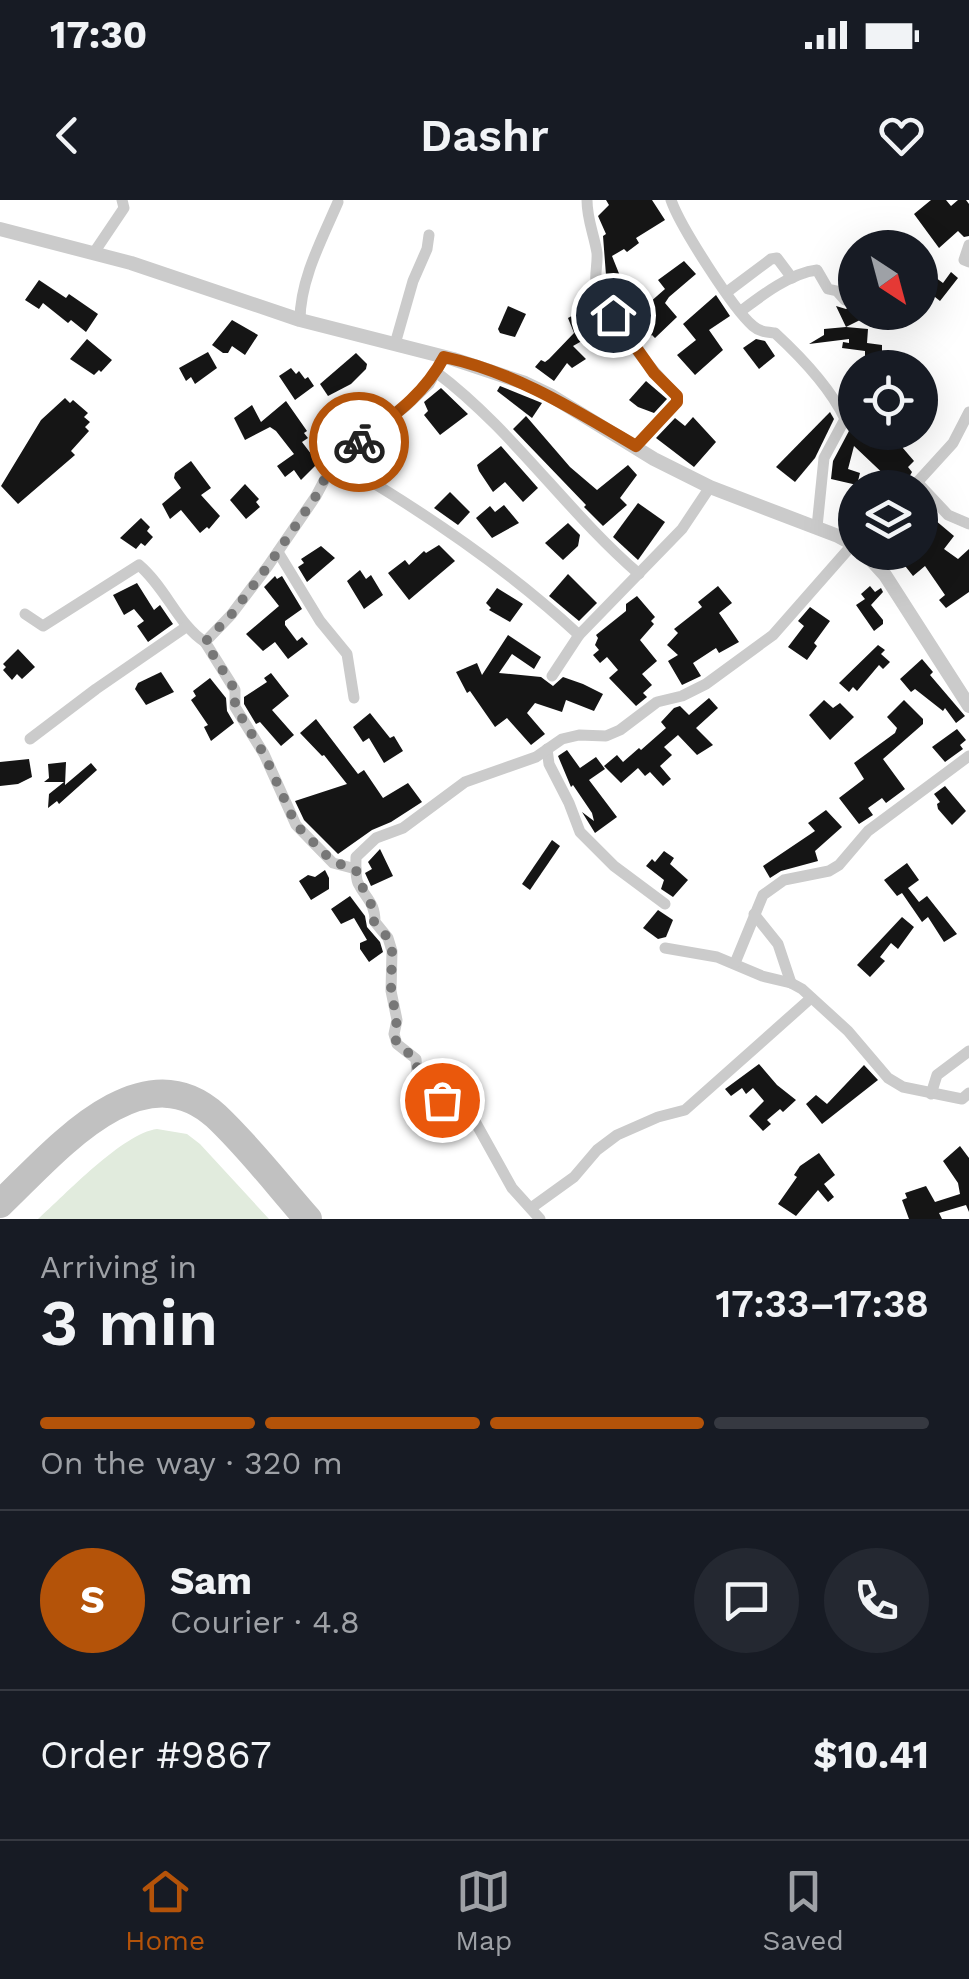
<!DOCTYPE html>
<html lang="en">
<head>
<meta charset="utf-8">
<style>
	:root { --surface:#171b24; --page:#242831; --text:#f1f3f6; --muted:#9ea1a6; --line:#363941; --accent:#b45309 }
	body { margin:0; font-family:"Work Sans",sans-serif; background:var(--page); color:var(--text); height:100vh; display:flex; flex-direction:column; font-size:38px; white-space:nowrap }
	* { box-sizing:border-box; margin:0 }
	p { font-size:32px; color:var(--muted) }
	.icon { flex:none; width:55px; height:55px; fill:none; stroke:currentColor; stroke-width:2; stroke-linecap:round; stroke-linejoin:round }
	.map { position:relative; height:1019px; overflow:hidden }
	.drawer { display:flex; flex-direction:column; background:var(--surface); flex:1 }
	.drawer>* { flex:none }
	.needle { width:65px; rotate:144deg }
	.tools { position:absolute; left:838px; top:30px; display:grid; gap:20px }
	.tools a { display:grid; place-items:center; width:100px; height:100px; border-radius:50%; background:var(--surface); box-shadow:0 10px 40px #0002; font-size:50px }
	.pin { position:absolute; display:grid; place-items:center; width:85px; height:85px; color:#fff; margin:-42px; border:5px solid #fff; border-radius:50%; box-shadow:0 2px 10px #0007 }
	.courier { position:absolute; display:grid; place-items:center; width:100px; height:100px; margin:-50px; border:8px solid #b45309; border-radius:50%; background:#fff; color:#222; box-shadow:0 2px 12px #0007 }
	.headline em { font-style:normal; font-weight:600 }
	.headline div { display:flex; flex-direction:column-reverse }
	.headline { display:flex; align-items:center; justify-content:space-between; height:170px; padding:0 40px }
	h1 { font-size:65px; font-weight:600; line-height:75px }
	.bar { display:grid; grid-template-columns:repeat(4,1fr); gap:15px 10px; align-content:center; height:120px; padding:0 40px }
	.bar i { height:12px; border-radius:8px; background:var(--line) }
	.bar .selected { background:var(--accent) }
	.bar p { grid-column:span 4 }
	.line { display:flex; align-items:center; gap:25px; padding:0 40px; border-top:2px solid var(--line) }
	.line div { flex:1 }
	.round { display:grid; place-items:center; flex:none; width:105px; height:105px; border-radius:52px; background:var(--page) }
	.status { display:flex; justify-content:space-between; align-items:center; height:70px; padding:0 50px; background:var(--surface); direction:ltr }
	.status svg { height:28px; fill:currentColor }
	header { display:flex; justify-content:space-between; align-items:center; height:130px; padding:0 40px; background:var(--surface); font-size:45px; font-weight:600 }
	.dock { display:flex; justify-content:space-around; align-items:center; height:140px; border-top:2px solid var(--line); background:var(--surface); font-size:28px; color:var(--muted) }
	.dock a { display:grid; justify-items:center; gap:5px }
	.dock .selected { color:var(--accent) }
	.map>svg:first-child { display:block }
	.green { fill:#e1ebdd }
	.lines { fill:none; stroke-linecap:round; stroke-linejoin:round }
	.taxiway { stroke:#c1c1c1; stroke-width:28 }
	.building { fill:#151515 }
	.minor { stroke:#cbcbcb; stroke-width:11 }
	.tertiary { stroke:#cbcbcb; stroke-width:14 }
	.done { stroke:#777; stroke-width:10; stroke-dasharray:0 18 }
	.route { stroke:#b45309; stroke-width:12 }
</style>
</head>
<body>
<div class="status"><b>17:30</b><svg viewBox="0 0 49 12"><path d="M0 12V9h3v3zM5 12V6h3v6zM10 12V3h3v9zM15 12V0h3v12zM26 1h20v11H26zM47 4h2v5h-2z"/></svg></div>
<header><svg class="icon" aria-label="back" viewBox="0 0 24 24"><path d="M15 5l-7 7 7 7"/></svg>Dashr<svg class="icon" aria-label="heart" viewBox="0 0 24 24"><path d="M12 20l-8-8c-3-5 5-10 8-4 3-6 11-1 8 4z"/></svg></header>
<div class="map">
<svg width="969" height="1019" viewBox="0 0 969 1019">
	<rect width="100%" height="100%" fill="#fff"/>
	<!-- green -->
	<path class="green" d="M 157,929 L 187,934 L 200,944 L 269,1019 L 38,1019 C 65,995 123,933 157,929 Z"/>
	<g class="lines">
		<!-- taxiway -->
		<path class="taxiway" d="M 0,1004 C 52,955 140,847 216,916 C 249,947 278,985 308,1019"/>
	</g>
	<!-- building -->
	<g class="building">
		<path d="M 606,0 L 652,0 L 665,20 L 636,38 L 639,43 L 627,52 L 624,49 L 612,56 L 624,86 L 630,85 L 636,101 L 643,95 L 649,103 L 665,89 L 658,80 L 684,61 L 696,74 L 669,97 L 665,103 L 677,117 L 655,138 L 652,135 L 641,141 L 607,88 L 603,36 L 606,34 L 598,16 L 609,5 Z"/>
		<path d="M 931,0 L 946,0 L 951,6 L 958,0 L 966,0 L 969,4 L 969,36 L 964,37 L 958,31 L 939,48 L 914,14 Z"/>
		<path d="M 928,72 L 943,83 L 951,72 L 958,78 L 940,101 L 920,85 Z"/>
		<path d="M 39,80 L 66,98 L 69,94 L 98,114 L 86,132 L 71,120 L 68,123 L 43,103 L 39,109 L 25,100 Z"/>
		<path d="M 716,95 L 730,116 L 709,130 L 723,150 L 695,175 L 677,155 L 696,140 L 683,124 Z"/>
		<path d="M 853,105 L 855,112 L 861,112 L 864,118 L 846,127 L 868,129 L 867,143 L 882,145 L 882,155 L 865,157 L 865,151 L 842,148 L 843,142 L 849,143 L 849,139 L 809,144 L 824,135 L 824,129 L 846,127 L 836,106 L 846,109 Z"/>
		<path d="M 508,106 L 526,114 L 515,137 L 500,133 L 498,129 Z"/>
		<path d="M 583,110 L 596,133 L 573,146 L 586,159 L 572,168 L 567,163 L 554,181 L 535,167 L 541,160 L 545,162 L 549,159 L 574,133 L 568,118 Z"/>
		<path d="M 232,120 L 258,135 L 245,155 L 232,146 L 228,153 L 223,153 L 212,145 Z"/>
		<path d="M 87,139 L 112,160 L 101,172 L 99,170 L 94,175 L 70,159 Z"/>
		<path d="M 756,139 L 765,141 L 775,156 L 759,169 L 743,148 Z"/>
		<path d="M 208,152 L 217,168 L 195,184 L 191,177 L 186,181 L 179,168 Z"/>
		<path d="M 356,153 L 367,164 L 366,169 L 351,184 L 328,196 L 320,184 Z"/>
		<path d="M 291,168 L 296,174 L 299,171 L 305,179 L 308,177 L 314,186 L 295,200 L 279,176 Z"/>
		<path d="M 646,181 L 667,199 L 654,213 L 638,207 L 629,200 Z"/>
		<path d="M 500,186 L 542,203 L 532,218 L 497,191 Z"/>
		<path d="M 441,188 L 468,214 L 440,235 L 424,215 L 428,211 L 424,202 Z"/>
		<path d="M 65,198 L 70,203 L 73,200 L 88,213 L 84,217 L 90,222 L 85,227 L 89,231 L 71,251 L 75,255 L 18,304 L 1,286 L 41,220 Z"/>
		<path d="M 286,201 L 307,231 L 304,233 L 308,238 L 302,242 L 318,263 L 301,280 L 294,270 L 285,277 L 277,266 L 294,254 L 276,231 L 270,227 L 245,240 L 234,218 L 252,205 L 261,222 Z"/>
		<path d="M 830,212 L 834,219 L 815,258 L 795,282 L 776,267 Z"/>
		<path d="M 526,216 L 570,267 L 597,290 L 628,265 L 637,275 L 620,298 L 627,305 L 603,326 L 584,307 L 586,305 L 513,229 Z"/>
		<path d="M 693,217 L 716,242 L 694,267 L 656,238 L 675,218 L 685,226 Z"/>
		<path d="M 850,229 L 875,246 L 882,238 L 891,246 L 901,232 L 911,232 L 902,247 L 914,261 L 908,267 L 912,272 L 903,288 L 868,288 L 878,278 L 892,282 L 854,246 L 848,269 L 860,273 L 857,285 L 831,279 L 833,261 Z"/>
		<path d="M 501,246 L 538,288 L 523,302 L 505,282 L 493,292 L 479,271 L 477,265 Z"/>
		<path d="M 191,261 L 211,288 L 201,295 L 220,316 L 209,329 L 207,327 L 200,333 L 181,310 L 170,319 L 162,304 L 181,288 L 174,278 L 175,273 Z"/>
		<path d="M 245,284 L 259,299 L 256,302 L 260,307 L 246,319 L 230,300 Z"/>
		<path d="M 450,292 L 470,312 L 458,325 L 434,308 Z"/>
		<path d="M 638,303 L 665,322 L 638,360 L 613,337 Z"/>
		<path d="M 920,303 L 928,307 L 937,317 L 935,320 L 954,336 L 944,349 L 958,359 L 969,349 L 969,392 L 946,408 L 939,400 L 945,395 L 925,366 L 913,376 L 902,362 L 913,352 L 920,352 Z"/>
		<path d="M 504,305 L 519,323 L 492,338 L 476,318 L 490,306 L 495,312 Z"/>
		<path d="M 141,318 L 150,327 L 147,331 L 153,337 L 145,346 L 141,343 L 136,349 L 120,338 Z"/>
		<path d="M 568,323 L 580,335 L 578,346 L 563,360 L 545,343 Z"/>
		<path d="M 439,345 L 455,361 L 409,400 L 388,373 L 405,360 L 409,365 L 424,351 L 426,353 Z"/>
		<path d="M 321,346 L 335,358 L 307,382 L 298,367 L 304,363 L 301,359 Z"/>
		<path d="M 360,370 L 366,379 L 371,375 L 383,395 L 364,409 L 347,381 Z"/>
		<path d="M 568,374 L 597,403 L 579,421 L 549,396 Z"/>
		<path d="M 275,376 L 277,379 L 282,376 L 302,409 L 285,421 L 285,425 L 297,441 L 302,437 L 308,444 L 288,459 L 275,442 L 263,451 L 246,434 L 279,406 L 264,387 Z"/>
		<path d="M 137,383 L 154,410 L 160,405 L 173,424 L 148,442 L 137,426 L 144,421 L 134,409 L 124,415 L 113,395 Z"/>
		<path d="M 718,386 L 732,403 L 719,413 L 739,442 L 719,453 L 716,448 L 693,463 L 701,476 L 682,485 L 668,461 L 678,455 L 667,445 L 678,433 L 674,429 L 702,407 L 698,402 Z"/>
		<path d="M 870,386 L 875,392 L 881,388 L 883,392 L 871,405 L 883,420 L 883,424 L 874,431 L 856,405 L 865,399 L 861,394 Z"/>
		<path d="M 497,388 L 523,404 L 510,422 L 489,410 L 491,408 L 486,403 Z"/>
		<path d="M 637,396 L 655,417 L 651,421 L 654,424 L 640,440 L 657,461 L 642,474 L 652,485 L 643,493 L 647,497 L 636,506 L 609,478 L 618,470 L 607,457 L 600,463 L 593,455 L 599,450 L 595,445 L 598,438 L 596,435 L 626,411 L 626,404 Z"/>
		<path d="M 810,407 L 830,421 L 814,443 L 817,446 L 807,460 L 788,447 L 804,426 L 798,421 Z"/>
		<path d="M 508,435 L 541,457 L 534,469 L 512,454 L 499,473 L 541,477 L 553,486 L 563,477 L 583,484 L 603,494 L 594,511 L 566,500 L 562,512 L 535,503 L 527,513 L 545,534 L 531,545 L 507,518 L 495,527 L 470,491 L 467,493 L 456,472 L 477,463 L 482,475 Z"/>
		<path d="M 878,445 L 885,450 L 881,454 L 890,462 L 883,469 L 879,465 L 857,491 L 853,487 L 849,492 L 839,483 Z"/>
		<path d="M 18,449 L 35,467 L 22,479 L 17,474 L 12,480 L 3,470 L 6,467 L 3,464 Z"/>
		<path d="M 922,459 L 933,472 L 930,475 L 965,516 L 956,523 L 945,508 L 943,511 L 915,489 L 911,492 L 900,479 Z"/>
		<path d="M 161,472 L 174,492 L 146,505 L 135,489 L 138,483 Z"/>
		<path d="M 271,473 L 289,496 L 272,510 L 294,535 L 281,546 L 260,522 L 256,524 L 244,504 L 244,497 L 267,482 L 264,478 Z"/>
		<path d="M 210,478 L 226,498 L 227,511 L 234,523 L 211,541 L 204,527 L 208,525 L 191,500 L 196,496 L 193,491 Z"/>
		<path d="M 709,498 L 718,508 L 696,528 L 713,545 L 697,555 L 678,535 L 664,547 L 672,555 L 660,566 L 671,579 L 663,586 L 650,572 L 645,576 L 638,568 L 621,583 L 604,566 L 617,555 L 623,562 L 639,548 L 641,550 L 666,528 L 661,522 L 674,508 L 680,506 L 689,515 Z"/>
		<path d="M 824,500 L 833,508 L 840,503 L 854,517 L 830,540 L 809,515 Z"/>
		<path d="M 904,500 L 923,519 L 923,524 L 883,559 L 905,589 L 886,603 L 882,598 L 868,608 L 873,615 L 859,624 L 839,598 L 864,579 L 854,563 L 895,533 L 897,528 L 887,517 Z"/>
		<path d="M 370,513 L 390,538 L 394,536 L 403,551 L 384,563 L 369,538 L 363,542 L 353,527 Z"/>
		<path d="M 316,519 L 358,574 L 364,570 L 383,598 L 408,583 L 422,602 L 391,622 L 372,630 L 338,654 L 304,620 L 295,601 L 347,584 L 324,555 L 322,556 L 300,533 Z"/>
		<path d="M 957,529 L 966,540 L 960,545 L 963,549 L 945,562 L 932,547 Z"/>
		<path d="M 567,550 L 580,568 L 596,557 L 605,569 L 589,580 L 617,617 L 595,633 L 582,612 L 594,621 L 592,613 L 573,585 L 571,587 L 558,556 Z"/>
		<path d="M 29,559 L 32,577 L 18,584 L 0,586 L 0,562 Z"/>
		<path d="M 66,562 L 65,585 L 91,563 L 97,570 L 59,604 L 57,601 L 48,608 L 49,594 L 64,582 L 44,582 L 49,578 L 48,564 Z"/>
		<path d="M 945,586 L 966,611 L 952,625 L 938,609 L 937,604 L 940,602 L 934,594 Z"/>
		<path d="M 826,610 L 842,627 L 815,651 L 818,661 L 781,671 L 770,678 L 763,666 L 815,631 L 808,623 Z"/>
		<path d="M 552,640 L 560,646 L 530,690 L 522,684 Z"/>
		<path d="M 380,649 L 393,676 L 371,686 L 365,673 L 372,669 L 368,662 Z"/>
		<path d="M 664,651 L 674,658 L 670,664 L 688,680 L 673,697 L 661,689 L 664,680 L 646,666 L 652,659 L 655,662 Z"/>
		<path d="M 907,663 L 919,680 L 908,688 L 919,702 L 927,696 L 957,734 L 944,742 L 928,717 L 922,722 L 902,693 L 897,696 L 884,680 Z"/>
		<path d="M 325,670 L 329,678 L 329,689 L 311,700 L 299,681 L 308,675 L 315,677 Z"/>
		<path d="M 350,696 L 365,716 L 367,727 L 380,742 L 383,752 L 369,762 L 360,749 L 360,743 L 367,740 L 354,718 L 341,724 L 331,709 Z"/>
		<path d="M 658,710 L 673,720 L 666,737 L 658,739 L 643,728 Z"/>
		<path d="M 902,717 L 914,727 L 898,749 L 891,743 L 880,757 L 885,761 L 870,777 L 857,765 Z"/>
		<path d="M 759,864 L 777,885 L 796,900 L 783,912 L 780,909 L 767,920 L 771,924 L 763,931 L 749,916 L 764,901 L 753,888 L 746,894 L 742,888 L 731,896 L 725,889 Z"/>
		<path d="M 864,865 L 878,880 L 822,924 L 806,904 L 816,895 L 827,904 Z"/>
		<path d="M 960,946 L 969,958 L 969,1012 L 966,1005 L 939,1013 L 942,1019 L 909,1019 L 902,1000 L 907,998 L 905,993 L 926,986 L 935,1002 L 960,994 L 958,983 L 943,961 Z"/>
		<path d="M 819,953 L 835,975 L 824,984 L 834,997 L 828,1002 L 818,990 L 796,1016 L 778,1004 L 797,977 L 794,975 L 800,966 Z"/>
	</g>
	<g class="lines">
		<!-- minor -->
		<g class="minor">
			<path d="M 587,0 C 587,20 594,34 597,53 C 598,66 593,78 598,91 C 606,117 657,176 677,196 L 677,202 L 636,246"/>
			<path d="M 671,0 C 680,26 733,109 753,126 C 760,132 766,132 775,133 C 801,157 830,187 845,219 L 824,258 L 817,327"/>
			<path d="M 969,45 L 964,60 L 969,62"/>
			<path d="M 93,54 L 124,8 L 122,0"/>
			<path d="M 727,92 L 771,59 L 777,58 L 792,78"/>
			<path d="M 741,111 C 762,95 791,73 817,70 L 828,89 L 837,91 L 845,100"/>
			<path d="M 300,120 C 300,80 322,39 338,2"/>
			<path d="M 395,144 L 413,81 L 427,49 L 429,35"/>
			<path d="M 436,172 C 513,230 566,311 639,374"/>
			<path d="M 335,260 C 421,310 506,367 579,435"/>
			<path d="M 917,282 L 948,315 L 969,324"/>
			<path d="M 912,288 L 953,243 L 969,212"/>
			<path d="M 278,352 L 320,421 L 347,454 L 354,498"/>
			<path d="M 25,414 L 43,426 L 139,365 C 166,388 179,426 205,442 L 231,415 L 268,366 L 316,296 L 335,260 L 406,206 L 429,184 L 444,157"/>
			<path d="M 205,442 L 235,490 L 235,507 L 264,554 L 296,625 L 333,663 L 356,669"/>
			<path d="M 552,476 L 579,435 L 682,329 L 710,287"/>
			<path d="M 30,539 L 96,489 L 186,427"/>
			<path d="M 547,549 L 549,564 L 569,603 L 580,632 L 614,666 L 665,704"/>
			<path d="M 754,714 L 778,744 L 791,783"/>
			<path d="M 665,748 L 717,757 L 762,776 L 791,783 L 802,789 L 848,831 L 888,878 L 903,887 L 962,899 L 969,893"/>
			<path d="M 735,763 L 763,695 L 784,680 L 829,671 L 839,665 L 868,631 L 969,556"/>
			<path d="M 931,894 L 937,875 L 969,851"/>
			<path d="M 531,1008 L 574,977 L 597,950 L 617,935 L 658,917 L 685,910 L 811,798"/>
			<path d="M 540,1019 L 512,988 L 472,916 L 426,886 L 417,873 L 416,859 L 397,844 L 394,834 L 397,820 L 391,791 L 392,751 L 388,738 L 375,722 C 375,702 366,699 358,683 C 355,676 356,664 356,657 L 376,638 L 403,628 L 465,582 L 536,557 L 562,539 L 579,535 L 606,536 L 620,530 L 657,502 L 682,496 L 706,484 L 773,435 L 853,344"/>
		</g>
		<!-- tertiary -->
		<g class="tertiary">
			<path d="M 0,29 L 131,63 L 300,120 L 453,159 L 525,183 L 550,195 L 654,259 L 710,287 L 838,336 L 855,345"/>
			<path d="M 864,352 L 885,375 L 969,506"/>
		</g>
	</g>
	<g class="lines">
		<!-- done -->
		<path class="done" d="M 359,242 L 334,260 L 316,296 L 268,366 L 231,415 L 205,442 L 235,490 L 235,507 L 264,554 L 296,625 L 333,662 L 356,669 C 359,689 375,700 374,722 L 388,738 L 392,751 L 391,792 L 397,820 L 394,834 L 397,844 L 416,859 C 417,878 426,889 442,900"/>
		<!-- route -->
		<path class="route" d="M 359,242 C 393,216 424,195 444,157 C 515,172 575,210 636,246 L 677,202 L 677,196 L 654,173 L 613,115"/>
	</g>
</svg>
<div class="tools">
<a><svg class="needle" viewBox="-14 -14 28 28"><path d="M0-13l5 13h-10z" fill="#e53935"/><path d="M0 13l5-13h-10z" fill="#9ea1a6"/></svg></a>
<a><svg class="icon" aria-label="locate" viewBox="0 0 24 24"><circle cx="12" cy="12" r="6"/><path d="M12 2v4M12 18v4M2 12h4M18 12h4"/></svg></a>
<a><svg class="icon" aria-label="layers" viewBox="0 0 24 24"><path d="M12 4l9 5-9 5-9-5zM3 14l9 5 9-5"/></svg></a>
</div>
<div class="pin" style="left:442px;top:900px;background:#ea580c"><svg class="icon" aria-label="bag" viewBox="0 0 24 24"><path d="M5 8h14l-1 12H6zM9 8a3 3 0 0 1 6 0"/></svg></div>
<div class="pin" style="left:613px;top:115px;background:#1f2937"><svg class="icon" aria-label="home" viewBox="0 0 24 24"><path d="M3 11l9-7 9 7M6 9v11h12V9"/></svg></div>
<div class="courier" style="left:359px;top:242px"><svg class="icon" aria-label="bike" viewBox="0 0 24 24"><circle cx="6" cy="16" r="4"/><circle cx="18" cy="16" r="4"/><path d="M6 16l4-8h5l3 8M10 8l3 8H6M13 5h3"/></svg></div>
</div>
<section class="drawer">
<div class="headline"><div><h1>3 min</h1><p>Arriving in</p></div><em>17:33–17:38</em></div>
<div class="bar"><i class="selected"></i><i class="selected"></i><i class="selected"></i><i></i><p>On the way · 320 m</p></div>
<div class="line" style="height:180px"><b class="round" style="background:var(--accent);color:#fff">S</b><div><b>Sam</b><p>Courier · 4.8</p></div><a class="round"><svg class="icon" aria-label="chat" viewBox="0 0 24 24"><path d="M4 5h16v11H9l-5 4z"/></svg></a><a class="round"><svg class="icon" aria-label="phone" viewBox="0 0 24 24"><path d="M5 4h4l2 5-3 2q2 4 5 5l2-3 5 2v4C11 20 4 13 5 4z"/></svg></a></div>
<div class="line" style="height:130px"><div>Order #9867</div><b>$10.41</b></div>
</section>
<nav class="dock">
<a class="selected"><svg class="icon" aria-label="home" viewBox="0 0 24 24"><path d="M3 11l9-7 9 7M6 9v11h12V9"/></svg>Home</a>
<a><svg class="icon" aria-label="map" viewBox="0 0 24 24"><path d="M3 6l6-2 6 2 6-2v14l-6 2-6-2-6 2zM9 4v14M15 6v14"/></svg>Map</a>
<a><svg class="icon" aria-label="saved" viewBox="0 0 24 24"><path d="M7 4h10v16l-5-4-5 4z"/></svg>Saved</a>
</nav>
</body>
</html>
